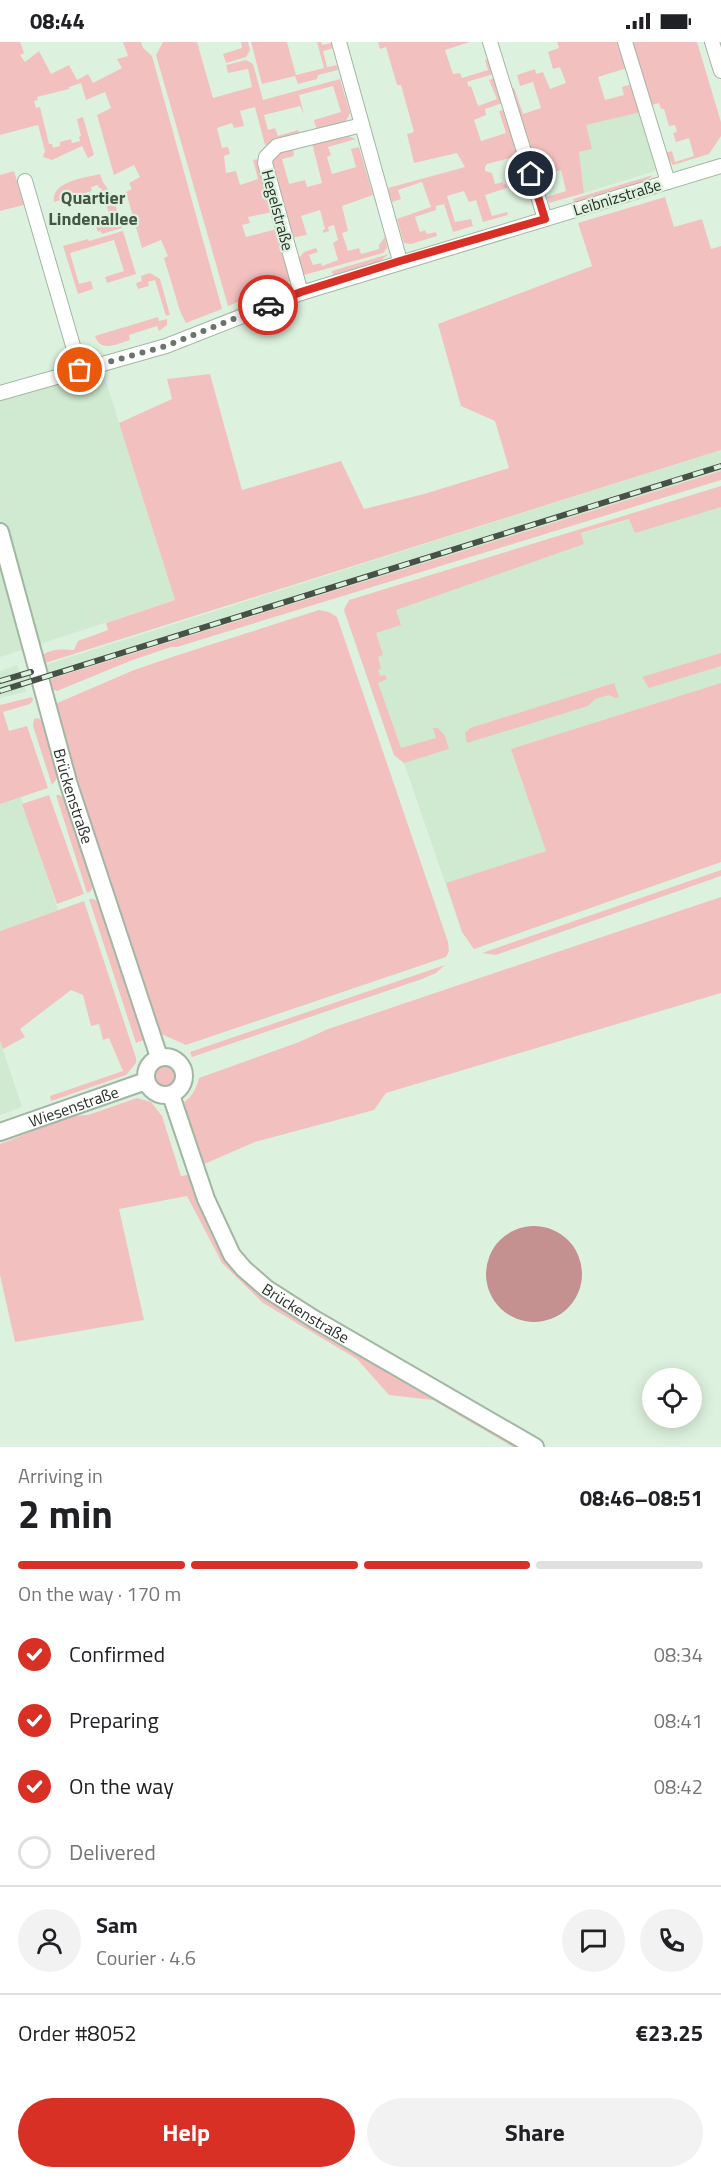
<!DOCTYPE html>
<html lang="en">
<head>
<meta charset="utf-8">
<style>
	:root { --surface:#fff; --page:#f2f2f2; --text:#202124; --muted:#757577; --line:#e0e0e0; --accent:#d93025 }
	body { margin:0; font-family:"Titillium Web",sans-serif; background:var(--page); color:var(--text); height:100vh; display:flex; flex-direction:column; font-size:22px; white-space:nowrap }
	* { box-sizing:border-box; margin:0 }
	p { font-size:20px; color:var(--muted) }
	.icon { flex:none; width:33px; height:33px; fill:none; stroke:currentColor; stroke-width:2; stroke-linecap:round; stroke-linejoin:round }
	.map { position:relative; height:1405px; overflow:hidden }
	.drawer { display:flex; flex-direction:column; background:var(--surface); flex:1 }
	.drawer>* { flex:none }
	.controls { position:absolute; left:642px; top:1326px; display:grid; gap:12px }
	.controls a { display:grid; place-items:center; width:60px; height:60px; border-radius:50%; background:var(--surface); box-shadow:0 3px 15px #0003; font-size:30px }
	.pin { position:absolute; display:grid; place-items:center; width:51px; height:51px; color:#fff; margin:-26px; border:3px solid #fff; border-radius:50%; box-shadow:0 2px 6px #0007 }
	.courier { position:absolute; display:grid; place-items:center; width:60px; height:60px; margin:-30px; border:4px solid #d93025; border-radius:50%; background:#fff; color:#222; box-shadow:0 2px 8px #0007 }
	.headline em { font-style:normal; font-weight:700 }
	.headline div { display:flex; flex-direction:column-reverse }
	.headline { display:flex; align-items:center; justify-content:space-between; height:102px; padding:0 18px }
	h1 { font-size:39px; font-weight:700; line-height:45px }
	.bar { display:grid; grid-template-columns:repeat(4,1fr); gap:9px 6px; align-content:center; height:72px; padding:0 18px }
	.bar i { height:8px; border-radius:4px; background:var(--line) }
	.bar .on { background:var(--accent) }
	.bar p { grid-column:span 4 }
	.line { display:flex; align-items:center; gap:15px; padding:0 18px; border-top:2px solid var(--line) }
	.line div { flex:1 }
	.round { display:grid; place-items:center; flex:none; width:63px; height:63px; border-radius:32px; background:var(--page) }
	ol { padding:0 18px; list-style:none }
	li { display:flex; align-items:center; gap:18px; height:66px }
	li p { margin-inline-start:auto }
	li .icon { padding:6px; border-radius:50%; background:var(--accent); color:#fff; stroke-width:4 }
	li:last-child { color:var(--muted) }
	li i { width:33px; height:33px; border:3px solid var(--line); border-radius:50% }
	.cta { display:flex; gap:12px; margin-top:auto; padding:12px 18px }
	.cta a { flex:1; height:69px; border-radius:36px; background:var(--accent); color:#fff; font-size:24px; font-weight:700; line-height:69px; text-align:center }
	.cta a+a { background:var(--page); color:var(--text) }
	.status { display:flex; justify-content:space-between; align-items:center; height:42px; padding:0 30px; background:var(--surface); direction:ltr }
	.status svg { height:16px; fill:currentColor }
	.map>svg:first-child { display:block }
	.built { fill:#cfead0 }
	.green { fill:#f3c0c0 }
	.water { fill:#c49090 }
	.lines { fill:none; stroke-linecap:round; stroke-linejoin:round }
	.minor-casing { stroke:#a2b7a3; stroke-width:16 }
	.tertiary-casing { stroke:#a2b7a3; stroke-width:20 }
	.minor { stroke:#fff; stroke-width:14 }
	.tertiary { stroke:#fff; stroke-width:16 }
	.rail-casing { stroke:#475147; stroke-width:6 }
	.rail { stroke:#ddf2de; stroke-width:4; stroke-dasharray:11; stroke-linecap:butt }
	.done { stroke:#687568; stroke-width:6; stroke-dasharray:0 10.8 }
	.route { stroke:#d93025; stroke-width:8 }
	.labels { text-anchor:middle; dominant-baseline:central; stroke-width:4.5; stroke-linejoin:round; paint-order:stroke }
	.street-label { font-size:16px; fill:#293129; stroke:#ddf2de }
	.neighbourhood-label { font-size:18px; font-weight:bold; fill:#445645; stroke:#ddf2de }
</style>
</head>
<body>
<div class="status"><b>08:44</b><svg viewBox="0 0 49 12"><path d="M0 12V9h3v3zM5 12V6h3v6zM10 12V3h3v9zM15 12V0h3v12zM26 1h20v11H26zM47 4h2v5h-2z"/></svg></div>
<div class="map">
<svg width="721" height="1405" viewBox="0 0 721 1405">
	<rect width="100%" height="100%" fill="#ddf2de"/>
	<!-- built -->
	<g class="built">
		<path d="M 642,70 L 656,123 L 655,129 L 584,151 L 579,110 L 592,107 L 585,83 Z"/>
		<path d="M 103,330 L 175,558 L 0,615 L 0,358 L 15,351 Z"/>
		<path d="M 721,408 L 721,429 L 47,638 L 24,643 L 26,650 L 0,656 L 0,629 L 17,623 L 20,631 Z"/>
		<path d="M 721,450 L 721,820 L 474,907 L 462,890 L 404,721 L 394,713 L 344,568 L 345,564 L 348,561 Z"/>
		<path d="M 18,746 L 58,868 L 0,889 L 0,752 Z"/>
		<path d="M 0,999 L 22,1065 L 0,1073 Z"/>
	</g>
	<!-- green -->
	<g class="green">
		<path d="M 0,0 L 20,0 L 24,11 L 20,13 L 25,20 L 39,9 L 51,32 L 69,23 L 77,38 L 88,32 L 93,41 L 122,26 L 117,17 L 128,14 L 123,0 L 141,0 L 143,6 L 152,14 L 222,267 L 186,281 L 180,269 L 164,216 L 168,214 L 161,198 L 142,206 L 126,150 L 132,147 L 129,141 L 140,135 L 134,123 L 114,133 L 97,73 L 111,66 L 105,50 L 86,58 L 81,41 L 69,45 L 69,47 L 37,55 L 38,58 L 34,59 L 36,66 L 40,65 L 49,102 L 52,102 L 53,106 L 60,104 L 60,100 L 71,97 L 72,101 L 80,99 L 79,95 L 81,94 L 77,77 L 83,75 L 94,113 L 88,116 L 82,104 L 52,118 L 43,115 L 45,109 L 38,83 L 0,93 Z"/>
		<path d="M 163,0 L 197,0 L 213,56 L 252,45 L 248,27 L 228,31 L 226,23 L 246,18 L 253,22 L 263,58 L 340,37 L 350,71 L 345,81 L 317,89 L 314,78 L 341,70 L 333,44 L 299,53 L 304,72 L 300,64 L 264,73 L 268,88 L 275,86 L 278,94 L 298,88 L 300,93 L 265,103 L 255,65 L 240,69 L 244,84 L 234,86 L 232,81 L 217,86 L 222,106 L 228,105 L 230,112 L 224,114 L 226,131 L 236,129 L 240,143 L 258,137 L 253,118 L 259,117 L 273,170 L 248,175 L 250,181 L 242,183 L 246,195 L 277,187 L 290,239 L 228,264 L 156,13 Z"/>
		<path d="M 241,0 L 248,0 L 250,8 L 246,15 L 226,21 L 223,12 L 242,6 Z"/>
		<path d="M 251,0 L 287,0 L 296,33 L 324,26 L 317,0 L 321,0 L 322,3 L 332,1 L 334,6 L 323,9 L 327,25 L 337,23 L 338,28 L 318,33 L 317,37 L 298,42 L 295,34 L 262,42 Z"/>
		<path d="M 378,0 L 470,0 L 445,8 L 453,32 L 460,31 L 462,36 L 488,28 L 485,18 L 488,17 L 493,32 L 467,40 L 469,45 L 471,44 L 478,64 L 497,57 L 489,38 L 495,36 L 503,61 L 485,67 L 486,73 L 474,78 L 481,99 L 506,91 L 499,69 L 504,68 L 520,119 L 516,121 L 514,115 L 487,122 L 485,125 L 485,129 L 492,131 L 495,142 L 503,140 L 503,143 L 506,142 L 507,146 L 485,153 L 492,174 L 507,170 L 508,173 L 483,180 L 476,158 L 469,160 L 464,149 L 447,154 L 455,180 L 471,177 L 473,184 L 453,190 L 444,162 L 436,164 L 436,168 L 415,175 L 420,190 L 425,188 L 427,192 L 436,190 L 437,194 L 411,202 L 404,201 L 397,177 L 431,165 L 422,140 L 398,148 L 401,157 L 392,160 L 388,146 L 465,125 L 457,111 L 414,121 L 407,92 L 414,90 L 401,43 L 397,43 L 386,5 L 380,7 Z"/>
		<path d="M 557,0 L 618,0 L 627,26 L 598,35 L 605,58 L 624,53 L 622,45 L 632,42 L 642,70 L 586,83 L 592,107 L 579,110 L 584,151 L 549,161 L 547,155 L 566,149 L 561,128 L 536,134 L 509,47 L 514,46 L 523,72 L 541,66 L 533,40 L 520,44 L 517,33 L 535,27 L 536,32 L 543,30 L 550,47 L 566,41 L 560,25 L 553,27 L 548,10 L 559,6 Z"/>
		<path d="M 630,0 L 697,0 L 721,80 L 721,94 L 709,112 L 673,123 L 665,111 L 672,109 L 675,120 L 694,114 L 689,96 L 676,100 L 673,91 L 677,90 L 675,83 L 669,84 L 664,67 L 661,67 L 659,61 L 652,63 L 654,70 L 652,70 Z"/>
		<path d="M 346,93 L 356,97 L 328,105 L 331,113 L 327,115 L 332,132 L 356,125 L 351,107 L 359,105 L 373,153 L 342,164 L 348,189 L 342,191 L 348,209 L 359,206 L 361,212 L 379,207 L 379,203 L 385,195 L 387,206 L 383,211 L 304,233 L 301,230 L 298,217 L 304,210 L 316,206 L 318,210 L 309,213 L 313,223 L 321,221 L 322,224 L 338,218 L 333,201 L 338,198 L 334,183 L 328,185 L 329,189 L 323,191 L 323,188 L 325,187 L 320,168 L 301,174 L 307,193 L 290,196 L 272,121 L 280,110 L 293,107 L 294,114 L 282,117 L 289,142 L 305,138 L 307,145 L 322,141 L 312,101 Z"/>
		<path d="M 14,129 L 24,163 L 0,169 L 0,133 Z"/>
		<path d="M 100,132 L 103,140 L 113,155 L 122,186 L 102,192 L 101,189 L 98,190 L 95,182 L 101,180 L 102,184 L 109,182 L 109,178 L 111,177 L 101,146 L 99,146 L 98,143 L 91,145 L 92,149 L 54,160 C 51,139 85,136 100,132 Z"/>
		<path d="M 653,133 C 636,149 596,155 574,162 L 573,157 Z"/>
		<path d="M 665,155 L 674,185 L 702,177 L 711,207 L 721,204 L 721,408 L 42,622 L 39,615 C 50,607 60,607 74,608 L 78,599 L 108,588 L 106,581 L 175,558 L 119,381 L 172,357 L 167,337 L 210,332 L 242,448 L 341,419 L 364,467 L 424,452 L 509,426 L 495,379 L 461,364 L 438,282 L 592,224 L 578,181 Z"/>
		<path d="M 123,189 L 136,232 L 107,241 L 105,235 L 124,229 L 114,198 L 70,211 L 79,242 L 91,239 L 93,247 L 78,252 L 63,204 L 88,197 L 89,199 Z"/>
		<path d="M 389,212 L 379,220 L 333,234 L 332,229 Z"/>
		<path d="M 150,231 L 160,237 L 170,273 L 166,274 L 155,238 L 148,240 L 149,244 L 138,247 L 136,241 L 142,239 L 141,234 Z"/>
		<path d="M 158,275 L 159,279 L 167,277 L 167,283 L 159,289 L 157,284 L 129,293 L 130,298 C 117,302 100,311 95,294 Z"/>
		<path d="M 721,429 L 721,438 L 177,605 L 171,605 L 130,619 L 57,649 L 49,646 L 47,638 Z"/>
		<path d="M 721,444 L 721,465 L 635,491 L 629,477 L 581,491 L 584,502 L 396,568 L 401,583 L 376,591 L 383,613 L 378,615 L 381,627 L 378,628 L 380,634 L 385,633 L 387,637 L 378,641 L 401,706 L 436,696 L 433,686 L 438,686 L 445,694 L 449,707 L 404,721 L 394,713 L 344,568 L 349,558 Z"/>
		<path d="M 319,568 L 329,570 L 337,575 L 448,900 L 449,909 L 446,915 L 186,1003 L 157,990 L 59,685 L 60,678 L 55,662 L 134,628 L 175,614 Z"/>
		<path d="M 721,611 L 721,624 L 649,646 L 642,635 Z"/>
		<path d="M 614,641 L 619,655 L 615,656 L 609,653 L 595,657 L 588,664 L 467,701 L 465,691 L 470,686 Z"/>
		<path d="M 721,641 L 721,820 L 474,907 L 462,890 L 446,841 L 546,809 L 511,707 Z"/>
		<path d="M 32,655 L 33,658 L 30,662 L 3,670 L 9,689 L 27,684 L 48,746 L 0,762 L 0,663 Z"/>
		<path d="M 38,676 L 43,680 L 58,735 L 52,743 L 33,684 L 34,677 Z"/>
		<path d="M 49,753 L 84,852 L 57,862 L 22,762 Z"/>
		<path d="M 56,753 L 60,753 L 67,759 L 94,841 L 91,849 L 87,851 Z"/>
		<path d="M 721,828 L 721,834 L 496,913 L 482,911 Z"/>
		<path d="M 721,855 L 721,951 L 386,1051 L 374,1068 L 255,1100 L 202,1123 L 184,1060 C 192,1055 197,1045 199,1036 L 299,1000 L 328,987 Z"/>
		<path d="M 89,857 L 94,857 L 102,863 L 146,997 L 136,1001 Z"/>
		<path d="M 84,859 L 136,1016 L 136,1021 L 126,1033 L 51,1059 L 50,1054 L 123,1029 L 109,996 L 103,998 L 99,982 L 91,984 L 83,953 L 71,948 L 20,987 L 25,995 L 3,1007 L 0,999 L 0,889 Z"/>
		<path d="M 445,923 L 436,931 L 422,937 L 192,1015 L 190,1010 Z"/>
		<circle cx="165" cy="1034" r="12"/>
		<path d="M 137,1056 L 151,1060 L 162,1074 L 181,1134 L 188,1133 C 210,1193 220,1226 276,1263 L 522,1405 L 513,1405 L 433,1358 L 389,1353 L 357,1317 L 263,1261 L 222,1221 L 187,1154 L 119,1167 L 144,1278 L 15,1300 L 0,1233 L 0,1102 L 72,1074 L 88,1073 Z"/>
	</g>
	<!-- water -->
	<circle class="water" cx="534" cy="1232" r="48"/>
	<g class="lines">
		<!-- minor casing -->
		<g class="minor-casing">
			<g id="minor">
				<path d="M 339,0 L 400,219"/>
				<path d="M 490,0 L 545,177"/>
				<path d="M 625,0 L 668,140"/>
				<path d="M 712,0 L 721,29"/>
				<path d="M 25,139 L 80,328"/>
				<path d="M 301,251 L 265,121 L 266,115 L 277,104 L 362,83"/>
				<path d="M 0,351 L 166,304 L 301,251 L 721,124"/>
			</g>
		</g>
		<!-- tertiary casing -->
		<g class="tertiary-casing">
			<g id="tertiary">
				<path id="s1" d="M 0,490 L 69,743 L 159,1015"/>
				<circle cx="165" cy="1034" r="19"/>
				<path id="s2" d="M 171,1053 L 206,1157 L 232,1213 L 244,1227 L 267,1247 L 314,1277 L 535,1405"/>
				<path id="s3" d="M 0,1090 L 146,1039"/>
			</g>
		</g>
		<!-- minor -->
		<use href="#minor" class="minor"/>
		<!-- tertiary -->
		<use href="#tertiary" class="tertiary"/>
		<!-- rail casing -->
		<g class="rail-casing">
			<g id="rail">
				<path d="M 0,639 L 31,630"/>
				<path d="M 0,649 L 721,424"/>
			</g>
		</g>
		<!-- rail -->
		<use href="#rail" class="rail"/>
	</g>
	<g class="lines">
		<!-- done -->
		<path class="done" d="M 80,328 L 166,304 L 268,263"/>
		<!-- route -->
		<path class="route" d="M 268,263 L 301,250 L 400,219 L 545,177 L 531,132"/>
	</g>
	<g class="labels">
		<!-- street labels -->
		<g class="street-label">
			<text transform="translate(617 155) rotate(-17)">Leibnizstraße</text>
			<text transform="translate(278 168) rotate(75)">Hegelstraße</text>
			<text stroke="none"><textPath href="#s1" startOffset="274">Brückenstraße</textPath></text>
			<text stroke="none"><textPath href="#s3" startOffset="78">Wiesenstraße</textPath></text>
			<text stroke="none"><textPath href="#s2" startOffset="266">Brückenstraße</textPath></text>
		</g>
		<!-- neighbourhood labels -->
		<g class="neighbourhood-label">
			<text x="93" y="155">Quartier<tspan x="93" dy="21">Lindenallee</tspan></text>
		</g>
	</g>
</svg>
<div class="controls">
<a><svg class="icon" aria-label="locate" viewBox="0 0 24 24"><circle cx="12" cy="12" r="6"/><path d="M12 2v4M12 18v4M2 12h4M18 12h4"/></svg></a>
</div>
<div class="pin" style="left:80px;top:328px;background:#ea580c"><svg class="icon" aria-label="bag" viewBox="0 0 24 24"><path d="M5 8h14l-1 12H6zM9 8a3 3 0 0 1 6 0"/></svg></div>
<div class="pin" style="left:531px;top:132px;background:#1f2937"><svg class="icon" aria-label="home" viewBox="0 0 24 24"><path d="M3 11l9-7 9 7M6 9v11h12V9"/></svg></div>
<div class="courier" style="left:268px;top:263px"><svg class="icon" aria-label="car" viewBox="0 0 24 24"><path d="M5 17H2v-5l4-1 3-4h7l3 4 3 1v5h-3M9 17h6M6 11h13"/><circle cx="7" cy="17" r="2"/><circle cx="17" cy="17" r="2"/></svg></div>
</div>
<section class="drawer">
<div class="headline"><div><h1>2 min</h1><p>Arriving in</p></div><em>08:46–08:51</em></div>
<div class="bar"><i class="on"></i><i class="on"></i><i class="on"></i><i></i><p>On the way · 170 m</p></div>
<ol>
<li><svg class="icon" aria-label="check" viewBox="0 0 24 24"><path d="M5 12l5 5 9-10"/></svg>Confirmed<p>08:34</p></li>
<li><svg class="icon" aria-label="check" viewBox="0 0 24 24"><path d="M5 12l5 5 9-10"/></svg>Preparing<p>08:41</p></li>
<li><svg class="icon" aria-label="check" viewBox="0 0 24 24"><path d="M5 12l5 5 9-10"/></svg>On the way<p>08:42</p></li>
<li><i></i>Delivered</li>
</ol>
<div class="line" style="height:108px"><a class="round"><svg class="icon" aria-label="person" viewBox="0 0 24 24"><circle cx="12" cy="8" r="4"/><path d="M4 21q1-7 8-7t8 7"/></svg></a><div><b>Sam</b><p>Courier · 4.6</p></div><a class="round"><svg class="icon" aria-label="chat" viewBox="0 0 24 24"><path d="M4 5h16v11H9l-5 4z"/></svg></a><a class="round"><svg class="icon" aria-label="phone" viewBox="0 0 24 24"><path d="M5 4h4l2 5-3 2q2 4 5 5l2-3 5 2v4C11 20 4 13 5 4z"/></svg></a></div>
<div class="line" style="height:78px"><div>Order #8052</div><b>€23.25</b></div>
<div class="cta"><a>Help</a><a>Share</a></div>
</section>
</body>
</html>
